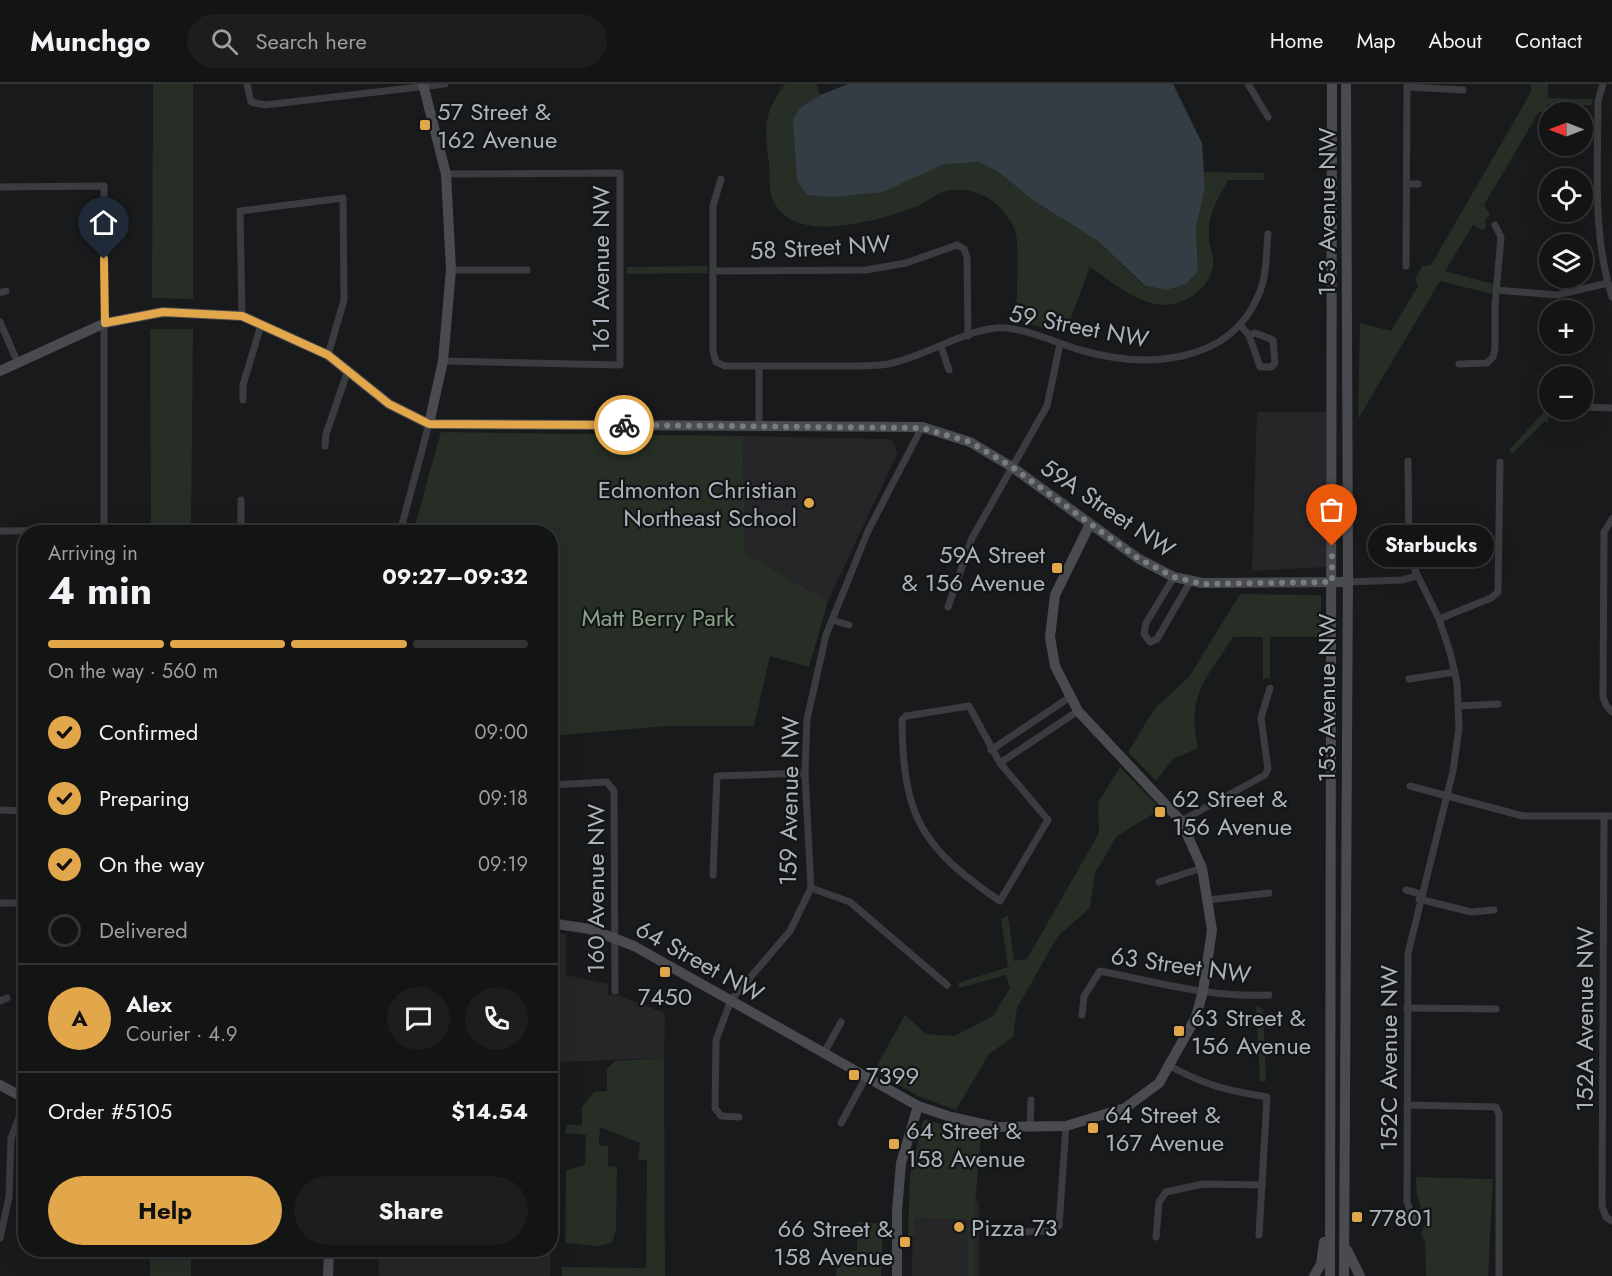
<!DOCTYPE html>
<html lang="en">
<head>
<meta charset="utf-8">
<style>
	:root { --surface:#131414; --page:#1c1d1d; --text:#f1f3f6; --muted:#9d9ea0; --line:#323334; --accent:#e2a64b }
	body { margin:0; font-family:Jost,sans-serif; background:var(--page); color:var(--text); height:100vh; display:flex; flex-direction:column; font-size:22px; white-space:nowrap }
	* { box-sizing:border-box; margin:0 }
	p { font-size:20px; color:var(--muted) }
	.icon { flex:none; width:33px; height:33px; fill:none; stroke:currentColor; stroke-width:2; stroke-linecap:round; stroke-linejoin:round }
	.map { position:relative; flex:1; overflow:hidden }
	.drawer { position:absolute; left:18px; top:441px; width:540px; height:732px; display:flex; flex-direction:column; background:var(--surface); border-radius:24px; box-shadow:0 6px 24px #0002,0 0 0 2px var(--line) }
	.drawer>* { flex:none }
	.needle { width:39px; rotate:270deg }
	.controls { position:absolute; left:1539px; top:18px; display:grid; gap:12px }
	.controls a { display:grid; place-items:center; width:54px; height:54px; border-radius:50%; background:var(--surface); box-shadow:0 6px 24px #0002,0 0 0 2px var(--line); font-size:30px }
	.pin { position:absolute; display:grid; place-items:center; width:51px; height:51px; color:#fff; margin:-62px -26px; border-radius:50% 50% 50% 0; rotate:-45deg; box-shadow:0 0 6px #0007 }
	.pin .icon { rotate:45deg }
	.courier { position:absolute; display:grid; place-items:center; width:60px; height:60px; margin:-30px; border:4px solid #e2a64b; border-radius:50%; background:#fff; color:#222; box-shadow:0 2px 8px #0007 }
	.bubble { position:absolute; height:42px; border-radius:21px; background:var(--surface); box-shadow:0 6px 24px #0002,0 0 0 2px var(--line); font-size:20px; font-weight:700; line-height:42px; text-align:center }
	.headline em { font-style:normal; font-weight:700 }
	.headline div { display:flex; flex-direction:column-reverse }
	.headline { display:flex; align-items:center; justify-content:space-between; height:102px; padding:0 30px }
	h1 { font-size:39px; font-weight:700; line-height:45px }
	.bar { display:grid; grid-template-columns:repeat(4,1fr); gap:9px 6px; align-content:center; height:72px; padding:0 30px }
	.bar i { height:8px; border-radius:4px; background:var(--line) }
	.bar .selected { background:var(--accent) }
	.bar p { grid-column:span 4 }
	.line { display:flex; align-items:center; gap:15px; padding:0 30px; border-top:2px solid var(--line) }
	.line div { flex:1 }
	.round { display:grid; place-items:center; flex:none; width:63px; height:63px; border-radius:32px; background:var(--page) }
	ol { padding:0 30px; list-style:none }
	li { display:flex; align-items:center; gap:18px; height:66px }
	li p { margin-inline-start:auto }
	li .icon { padding:6px; border-radius:50%; background:var(--accent); color:#111; stroke-width:4 }
	li:last-child { color:var(--muted) }
	li i { width:33px; height:33px; border:3px solid var(--line); border-radius:50% }
	.action { display:flex; gap:12px; margin-top:auto; padding:12px 30px }
	.action a { flex:1; height:69px; border-radius:36px; background:var(--accent); color:#111; font-size:24px; font-weight:700; line-height:69px; text-align:center }
	.action a+a { background:var(--page); color:var(--text) }
	header { display:flex; align-items:center; gap:36px; box-sizing:border-box; height:84px; padding:0 30px; background:var(--surface); border-bottom:2px solid var(--line) }
	header strong { font-size:28px }
	nav { display:flex; gap:33px; margin-inline-start:auto; font-size:21px }
	.search { width:420px; height:54px; background:var(--page); display:flex; align-items:center; gap:15px; box-sizing:border-box; padding:0 21px; border-radius:33px; color:var(--muted); font-size:22px }
	.map>svg:first-child { display:block }
	.built { fill:#262628 }
	.green { fill:#262e26 }
	.water { fill:#343d43 }
	.lines { fill:none; stroke-linecap:round; stroke-linejoin:round }
	.street { stroke:#3b3c40; stroke-width:7 }
	.secondary { stroke:#494b50; stroke-width:10 }
	.done { stroke:#797d82; stroke-width:6; stroke-dasharray:0 10.8 }
	.route { stroke:#e2a64b; stroke-width:8 }
	.poi-dot { fill:#e2a64b; stroke:#141516; stroke-width:2 }
	.labels { text-anchor:middle; dominant-baseline:central; stroke-width:4.5; stroke-linejoin:round; paint-order:stroke }
	.poi-label { font-size:24px; fill:#adb2ba; stroke:#141516; text-anchor:start }
	.street-label { font-size:24px; fill:#adb2ba; stroke:#141516 }
	.park-label { font-size:24px; fill:#86a386; stroke:#141516 }
</style>
</head>
<body>
<header>
<strong>Munchgo</strong>
<div class="search"><svg class="icon" aria-label="search" viewBox="0 0 24 24"><circle cx="10" cy="10" r="6"/><path d="M15 15l6 6"/></svg>Search here</div>
<nav><a>Home</a><a>Map</a><a>About</a><a>Contact</a></nav>
</header>
<div class="map">
<svg width="1612" height="1192" viewBox="0 0 1612 1192">
	<rect width="100%" height="100%" fill="#191a1b"/>
	<!-- built -->
	<g class="built">
		<path d="M 1257,328 L 1326,328 L 1326,483 L 1252,487 Z"/>
		<path d="M 743,352 L 887,355 L 894,358 L 897,370 L 828,517 L 745,469 Z"/>
		<path d="M 551,849 L 566,850 L 566,891 L 608,900 L 608,911 L 619,912 L 665,929 L 664,974 L 560,978 L 559,981 L 551,981 Z"/>
		<path d="M 551,1059 L 553,1061 L 550,1192 L 379,1192 L 378,1166 L 550,1166 Z"/>
		<path d="M 979,1117 L 979,1192 L 912,1192 L 913,1119 Z"/>
	</g>
	<!-- green -->
	<g class="green">
		<path d="M 153,0 L 193,0 L 193,215 L 152,214 Z"/>
		<path d="M 785,0 L 816,0 L 820,11 L 801,23 L 883,108 L 945,80 L 979,78 L 997,87 L 1034,117 L 1098,157 L 1143,201 L 1198,187 L 1196,143 L 1205,104 L 1204,88 L 1264,89 L 1264,96 L 1228,96 C 1219,113 1207,131 1209,152 C 1209,162 1215,173 1213,183 C 1210,196 1203,204 1192,212 C 1155,237 1120,203 1090,183 L 1065,250 L 1016,236 C 1016,220 1020,157 1015,146 C 1002,119 982,104 951,106 C 939,107 926,119 915,123 C 881,136 797,161 775,120 C 768,109 770,94 769,81 C 765,44 762,31 785,0 Z"/>
		<path d="M 1531,0 L 1548,0 L 1548,14 L 1593,15 L 1592,21 L 1547,21 L 1547,28 L 1539,28 L 1484,121 L 1490,130 L 1485,137 L 1486,145 L 1482,146 L 1473,141 L 1445,187 L 1493,200 L 1492,210 L 1440,197 L 1358,335 L 1360,239 L 1391,247 L 1418,202 L 1415,195 L 1422,182 L 1431,181 L 1531,8 Z"/>
		<path d="M 707,182 L 707,189 L 627,190 L 627,183 Z"/>
		<path d="M 150,245 L 193,245 L 191,448 L 151,448 Z"/>
		<path d="M 1548,324 L 1548,339 L 1545,337 L 1512,370 L 1509,366 Z"/>
		<path d="M 441,348 L 743,352 L 745,469 L 828,517 L 809,583 L 770,572 L 754,642 L 666,642 L 551,652 L 550,448 L 413,448 Z"/>
		<path d="M 1240,510 L 1318,511 L 1321,513 L 1321,553 L 1270,553 L 1270,594 L 1263,595 L 1263,553 L 1233,553 C 1206,596 1186,611 1198,664 L 1173,675 L 1156,697 L 1128,668 L 1155,624 L 1189,593 Z"/>
		<path d="M 1120,683 L 1161,725 L 1117,752 L 1095,789 L 1090,824 L 1058,852 L 1017,924 L 1013,953 L 989,970 L 956,1026 L 918,1012 L 874,987 L 905,931 L 926,950 L 954,952 L 993,932 L 1010,904 L 1006,891 L 959,904 L 958,899 L 1008,883 L 1001,835 L 1008,832 L 1014,877 L 1027,875 L 1099,749 L 1098,719 Z"/>
		<path d="M 1256,922 L 1263,925 L 1266,997 L 1260,998 Z"/>
		<path d="M 664,974 L 665,1192 L 562,1192 L 562,1183 L 646,1184 L 647,1076 L 638,1076 L 640,1059 L 600,1043 L 599,1061 L 608,1062 L 608,1082 L 617,1083 L 616,1145 L 612,1159 L 598,1162 L 565,1159 L 566,1086 L 585,1081 L 586,1051 L 565,1049 L 567,1040 L 582,1042 L 582,1023 L 594,1008 L 607,1007 L 607,985 L 615,977 Z"/>
		<path d="M 927,1035 L 961,1048 L 963,1046 L 981,1050 L 974,1133 L 975,1192 L 968,1192 L 967,1135 L 915,1134 L 914,1152 L 908,1152 L 910,1091 L 923,1037 Z"/>
		<path d="M 1416,1093 L 1493,1095 L 1488,1192 L 1426,1192 L 1425,1158 L 1421,1150 L 1426,1138 L 1417,1112 Z"/>
		<path d="M 857,1138 L 883,1140 L 881,1192 L 836,1192 L 837,1169 L 857,1167 Z"/>
		<rect x="150" y="1166" width="41" height="26"/>
	</g>
	<!-- water -->
	<path class="water" d="M 848,0 L 1173,0 L 1202,59 L 1205,104 L 1196,143 L 1198,187 L 1186,200 L 1166,206 L 1144,201 L 1098,157 L 1034,117 L 997,87 L 979,78 L 945,80 L 883,108 L 832,113 L 807,111 L 797,97 L 793,35 L 801,23 L 820,11 Z"/>
	<g class="lines">
		<!-- street -->
		<g class="street">
			<path d="M 247,0 L 251,18 L 265,21 L 445,0"/>
			<path d="M 1248,0 L 1268,33"/>
			<path d="M 1603,0 L 1598,17 C 1598,83 1592,149 1612,213"/>
			<path d="M 1407,3 L 1463,6"/>
			<path d="M 721,95 L 713,122 L 713,267 L 716,278 L 725,282 C 760,282 795,282 829,282 C 849,282 869,283 888,280 C 925,273 959,248 996,244 C 1024,242 1057,260 1084,267 C 1145,284 1229,281 1258,212 C 1267,193 1266,171 1268,150"/>
			<path d="M 1406,100 L 1418,100"/>
			<path d="M 0,103 L 104,102 L 104,448"/>
			<path d="M 1406,182 L 1407,0"/>
			<path d="M 451,186 L 527,186"/>
			<path d="M 713,187 L 866,186 L 906,179 L 957,161 L 964,165 L 967,173 L 968,252"/>
			<path d="M 1496,206 L 1557,211 L 1608,199"/>
			<path d="M 0,209 L 6,207"/>
			<path d="M 242,232 L 240,127 L 343,114 L 344,216 L 328,271"/>
			<path d="M 0,238 L 17,277"/>
			<path d="M 1240,241 L 1249,251 L 1260,283 L 1271,283 L 1275,279 L 1273,256 L 1255,249 L 1249,251"/>
			<path d="M 941,262 L 949,286"/>
			<path d="M 443,277 L 620,281 L 620,89 L 446,90"/>
			<path d="M 1459,280 L 1487,279 L 1493,273 L 1495,265 L 1495,221 L 1501,153 L 1495,141"/>
			<path d="M 243,316 L 243,301 L 261,241"/>
			<path d="M 1582,323 L 1612,324"/>
			<path d="M 759,341 L 759,282"/>
			<path d="M 325,362 L 326,350 L 347,289"/>
			<path d="M 1408,377 L 1409,464 L 1414,484 L 1439,535 L 1450,568 L 1457,599 L 1459,644 L 1453,687 L 1408,869 L 1407,1118 L 1415,1139"/>
			<path d="M 1612,435 L 1604,448 L 1603,613 L 1606,621 L 1612,628"/>
			<path d="M 0,447 L 104,446"/>
			<path d="M 241,448 L 241,416"/>
			<path d="M 400,448 L 429,340"/>
			<path d="M 1174,493 L 1146,539 L 1144,550 L 1150,558 L 1157,555 L 1190,498"/>
			<path d="M 1348,498 L 1402,496 L 1417,492"/>
			<path d="M 948,523 L 972,454 L 1047,322 L 1060,260"/>
			<path d="M 1439,535 L 1491,514 L 1498,508 L 1500,378"/>
			<path d="M 832,536 L 849,541"/>
			<path d="M 1409,595 L 1455,588"/>
			<path d="M 969,622 L 1000,679 L 1048,736 L 1000,817 C 921,763 903,733 902,636 L 906,632 Z"/>
			<path d="M 1459,622 L 1498,620"/>
			<path d="M 991,666 L 1070,613"/>
			<path d="M 1000,679 L 1078,627"/>
			<path d="M 550,701 L 607,698 L 614,707 L 615,907"/>
			<path d="M 1410,702 L 1523,732 L 1612,732"/>
			<path d="M 0,726 L 26,727"/>
			<path d="M 1604,732 L 1602,1122 L 1606,1133 L 1612,1137"/>
			<path d="M 1181,737 L 1265,691 L 1268,685 L 1261,634 L 1270,604"/>
			<path d="M 713,791 L 717,692 L 805,689"/>
			<path d="M 1159,798 L 1202,784"/>
			<path d="M 811,804 L 850,818 L 947,901"/>
			<path d="M 1406,806 L 1421,810"/>
			<path d="M 1419,815 L 1471,828 L 1494,826"/>
			<path d="M 1208,816 L 1269,809"/>
			<path d="M 0,819 L 26,819"/>
			<path d="M 0,917 L 7,914"/>
			<path d="M 1407,924 L 1496,925"/>
			<path d="M 1082,931 L 1084,912 L 1100,887 C 1155,898 1212,914 1269,911"/>
			<path d="M 824,969 L 841,938"/>
			<path d="M 1170,982 C 1204,1001 1229,1007 1267,1013 L 1259,1151"/>
			<path d="M 1407,1021 L 1496,1023 L 1499,1030 L 1499,1192"/>
			<path d="M 739,1033 L 721,1032 L 715,1024 L 716,956 L 731,916 L 790,847 L 811,804 L 805,689 L 807,635 L 826,551 L 868,447 L 922,343"/>
			<path d="M 841,1039 L 866,993"/>
			<path d="M 1030,1043 L 1031,1016"/>
			<path d="M 1024,1148 L 1052,1147 L 1059,1142 L 1066,1042"/>
			<path d="M 1156,1153 L 1159,1118 L 1166,1108 L 1203,1100 L 1262,1101"/>
			<path d="M 0,1154 L 9,1113 L 11,1054 L 26,1016"/>
		</g>
		<!-- secondary -->
		<g class="secondary">
			<path d="M 423,0 L 446,90 L 451,186 L 443,277 L 429,340"/>
			<path d="M 0,287 L 105,239 L 163,228 L 242,232 L 328,271 L 389,320 L 429,340 L 922,343 L 970,358 L 1012,383 L 1139,475 L 1174,493 L 1202,499 L 1348,498"/>
			<path d="M 550,839 L 590,845 L 634,862 L 918,1022 L 951,1033 L 996,1043 L 1066,1042 L 1125,1024 L 1159,999 L 1196,933 L 1203,907 L 1212,846 L 1202,784 L 1181,737 L 1078,627 L 1055,582 L 1050,553 L 1055,511 L 1089,442"/>
			<path d="M 0,1001 L 26,1015"/>
			<path d="M 1347,1166 L 1360,1192"/>
			<path d="M 328,1192 L 329,1166"/>
			<path d="M 897,1192 L 897,1127 L 901,1079 L 918,1022"/>
			<path d="M 1314,1192 L 1321,1180 L 1324,1158"/>
			<path d="M 1330,1192 L 1332,0"/>
			<path d="M 1344,1192 L 1348,487 L 1346,0"/>
		</g>
	</g>
	<g class="lines">
		<!-- done -->
		<path class="done" d="M 624,341 L 922,344 L 970,358 L 1012,383 L 1139,475 L 1174,493 L 1202,500 L 1332,498 L 1332,462"/>
		<!-- route -->
		<path class="route" d="M 104,175 L 105,239 L 163,228 L 242,232 L 328,271 L 389,320 L 429,340 L 624,341"/>
	</g>
	<!-- markers -->
	<g class="poi-dot">
		<rect x="419" y="35" width="12" height="12" rx="3"/>
		<circle cx="809" cy="419" r="6"/>
		<rect x="1051" y="478" width="12" height="12" rx="3"/>
		<rect x="1154" y="722" width="12" height="12" rx="3"/>
		<rect x="659" y="882" width="12" height="12" rx="3"/>
		<rect x="1173" y="941" width="12" height="12" rx="3"/>
		<rect x="848" y="985" width="12" height="12" rx="3"/>
		<rect x="1087" y="1038" width="12" height="12" rx="3"/>
		<rect x="888" y="1054" width="12" height="12" rx="3"/>
		<rect x="1351" y="1127" width="12" height="12" rx="3"/>
		<circle cx="959" cy="1143" r="6"/>
		<rect x="899" y="1152" width="12" height="12" rx="3"/>
	</g>
	<g class="labels">
		<!-- poi labels -->
		<g class="poi-label">
			<text x="437" y="27">57 Street &amp;<tspan x="437" dy="28">162 Avenue</tspan></text>
			<text x="797" y="405" text-anchor="end">Edmonton Christian<tspan x="797" dy="28">Northeast School</tspan></text>
			<text x="1045" y="470" text-anchor="end">59A Street<tspan x="1045" dy="28">&amp; 156 Avenue</tspan></text>
			<text x="1172" y="714">62 Street &amp;<tspan x="1172" dy="28">156 Avenue</tspan></text>
			<text x="665" y="912" text-anchor="middle">7450</text>
			<text x="1191" y="933">63 Street &amp;<tspan x="1191" dy="28">156 Avenue</tspan></text>
			<text x="866" y="991">7399</text>
			<text x="1105" y="1030">64 Street &amp;<tspan x="1105" dy="28">167 Avenue</tspan></text>
			<text x="906" y="1046">64 Street &amp;<tspan x="906" dy="28">158 Avenue</tspan></text>
			<text x="1369" y="1133">77801</text>
			<text x="971" y="1143">Pizza 73</text>
			<text x="893" y="1144" text-anchor="end">66 Street &amp;<tspan x="893" dy="28">158 Avenue</tspan></text>
		</g>
		<!-- street labels -->
		<g class="street-label">
			<text transform="translate(1326 128) rotate(-90)">153 Avenue NW</text>
			<text transform="translate(820 163) rotate(-3)">58 Street NW</text>
			<text transform="translate(600 185) rotate(-90)">161 Avenue NW</text>
			<text transform="translate(1079 242) rotate(11)">59 Street NW</text>
			<text transform="translate(1108 424) rotate(34)">59A Street NW</text>
			<text transform="translate(1326 614) rotate(-90)">153 Avenue NW</text>
			<text transform="translate(789 717) rotate(-89)">159 Avenue NW</text>
			<text transform="translate(595 805) rotate(-90)">160 Avenue NW</text>
			<text transform="translate(700 877) rotate(29)">64 Street NW</text>
			<text transform="translate(1181 881) rotate(8)">63 Street NW</text>
			<text transform="translate(1584 935) rotate(-90)">152A Avenue NW</text>
			<text transform="translate(1388 974) rotate(-90)">152C Avenue NW</text>
		</g>
		<!-- park labels -->
		<g class="park-label">
			<text x="658" y="533">Matt Berry Park</text>
		</g>
	</g>
</svg>
<div class="controls">
<a><svg class="needle" viewBox="-14 -14 28 28"><path d="M0-13l5 13h-10z" fill="#e53935"/><path d="M0 13l5-13h-10z" fill="#9d9ea0"/></svg></a>
<a><svg class="icon" aria-label="locate" viewBox="0 0 24 24"><circle cx="12" cy="12" r="6"/><path d="M12 2v4M12 18v4M2 12h4M18 12h4"/></svg></a>
<a><svg class="icon" aria-label="layers" viewBox="0 0 24 24"><path d="M12 4l9 5-9 5-9-5zM3 14l9 5 9-5"/></svg></a>
<a>+</a>
<a>−</a>
</div>
<div class="pin" style="left:1332px;top:462px;background:#ea580c"><svg class="icon" aria-label="bag" viewBox="0 0 24 24"><path d="M5 8h14l-1 12H6zM9 8a3 3 0 0 1 6 0"/></svg></div>
<div class="pin" style="left:104px;top:175px;background:#1f2937"><svg class="icon" aria-label="home" viewBox="0 0 24 24"><path d="M3 11l9-7 9 7M6 9v11h12V9"/></svg></div>
<div class="courier" style="left:624px;top:341px"><svg class="icon" aria-label="bike" viewBox="0 0 24 24"><circle cx="6" cy="16" r="4"/><circle cx="18" cy="16" r="4"/><path d="M6 16l4-8h5l3 8M10 8l3 8H6M13 5h3"/></svg></div>
<div class="bubble" style="left:1368px;top:441px;width:126px">Starbucks</div>
<section class="drawer">
<div class="headline"><div><h1>4 min</h1><p>Arriving in</p></div><em>09:27–09:32</em></div>
<div class="bar"><i class="selected"></i><i class="selected"></i><i class="selected"></i><i></i><p>On the way · 560 m</p></div>
<ol>
<li><svg class="icon" aria-label="check" viewBox="0 0 24 24"><path d="M5 12l5 5 9-10"/></svg>Confirmed<p>09:00</p></li>
<li><svg class="icon" aria-label="check" viewBox="0 0 24 24"><path d="M5 12l5 5 9-10"/></svg>Preparing<p>09:18</p></li>
<li><svg class="icon" aria-label="check" viewBox="0 0 24 24"><path d="M5 12l5 5 9-10"/></svg>On the way<p>09:19</p></li>
<li><i></i>Delivered</li>
</ol>
<div class="line" style="height:108px"><b class="round" style="background:var(--accent);color:#111">A</b><div><b>Alex</b><p>Courier · 4.9</p></div><a class="round"><svg class="icon" aria-label="chat" viewBox="0 0 24 24"><path d="M4 5h16v11H9l-5 4z"/></svg></a><a class="round"><svg class="icon" aria-label="phone" viewBox="0 0 24 24"><path d="M5 4h4l2 5-3 2q2 4 5 5l2-3 5 2v4C11 20 4 13 5 4z"/></svg></a></div>
<div class="line" style="height:78px"><div>Order #5105</div><b>$14.54</b></div>
<div class="action"><a>Help</a><a>Share</a></div>
</section>
</div>
</body>
</html>
